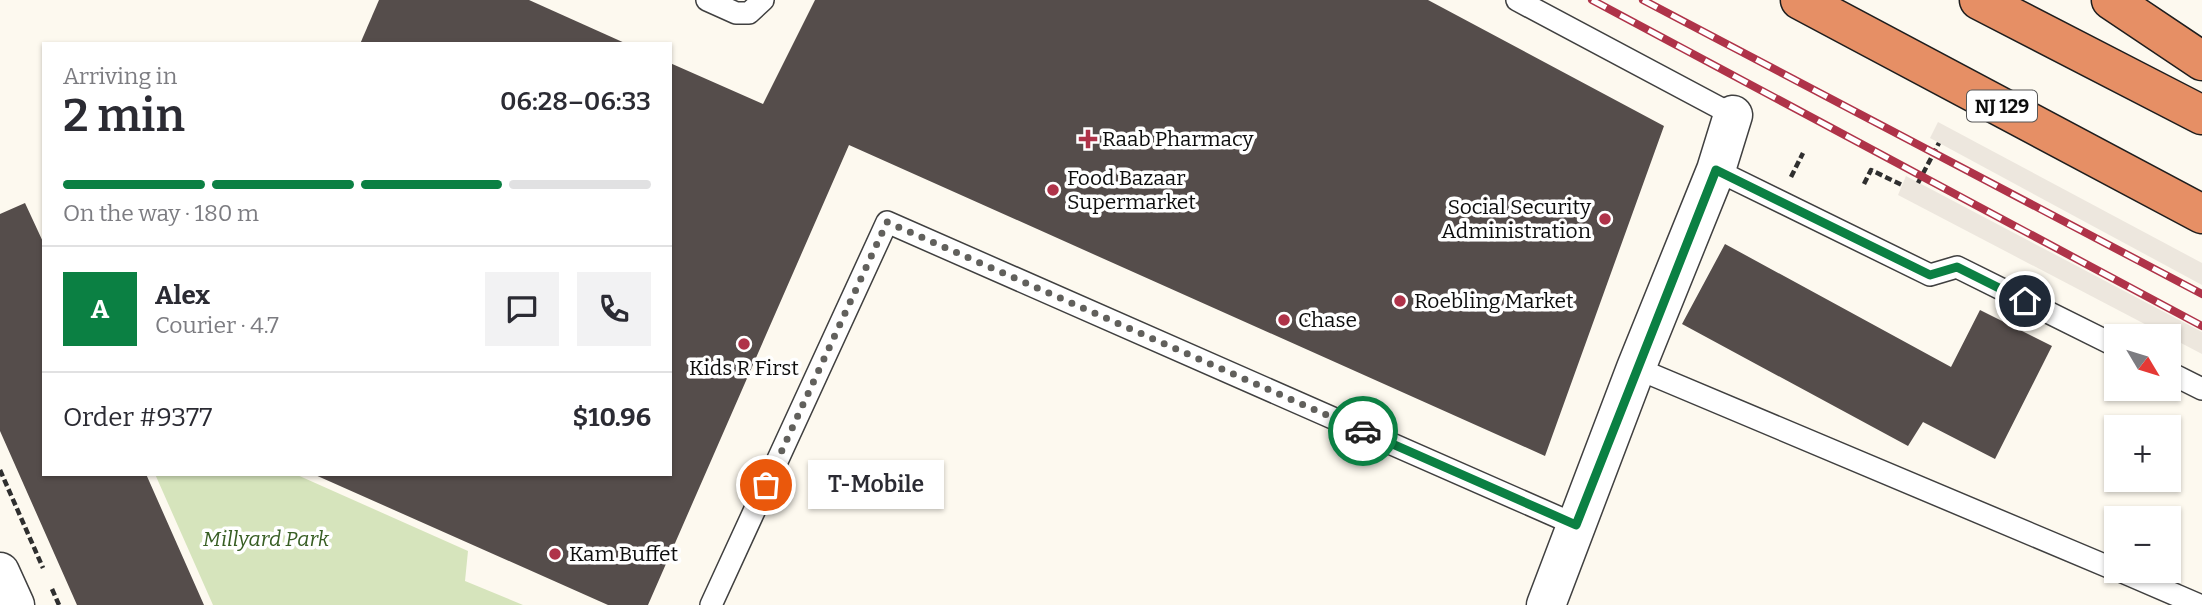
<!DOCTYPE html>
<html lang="en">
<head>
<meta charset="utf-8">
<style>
	:root { --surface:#fff; --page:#f2f2f3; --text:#2b2b33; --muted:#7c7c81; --line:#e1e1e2; --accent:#0b8043 }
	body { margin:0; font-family:Bitter,serif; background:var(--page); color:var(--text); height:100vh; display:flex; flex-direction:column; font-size:26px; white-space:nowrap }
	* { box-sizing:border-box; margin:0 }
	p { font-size:23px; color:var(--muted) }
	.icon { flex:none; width:38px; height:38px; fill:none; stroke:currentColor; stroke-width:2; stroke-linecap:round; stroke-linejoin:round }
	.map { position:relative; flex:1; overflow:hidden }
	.panel { position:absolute; left:42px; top:42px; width:630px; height:434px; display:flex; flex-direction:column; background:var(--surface); border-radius:0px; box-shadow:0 2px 5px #0004 }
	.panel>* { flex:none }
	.needle { width:46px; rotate:128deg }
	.buttons { position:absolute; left:2104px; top:324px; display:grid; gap:14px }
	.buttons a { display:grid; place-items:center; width:77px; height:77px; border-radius:0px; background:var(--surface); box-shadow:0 2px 5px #0004; font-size:35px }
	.pin { position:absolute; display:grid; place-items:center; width:60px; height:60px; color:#fff; margin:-30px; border:4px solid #fff; border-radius:50%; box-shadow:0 2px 7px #0007 }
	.courier { position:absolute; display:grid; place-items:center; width:70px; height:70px; margin:-35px; border:5px solid #0b8043; border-radius:50%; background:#fff; color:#222; box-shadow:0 2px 9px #0007 }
	.bubble { position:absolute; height:49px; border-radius:0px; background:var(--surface); box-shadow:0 2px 5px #0004; font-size:23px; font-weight:600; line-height:49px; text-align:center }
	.head em { font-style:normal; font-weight:600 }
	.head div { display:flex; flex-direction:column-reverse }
	.head { display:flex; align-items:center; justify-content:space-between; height:119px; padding:0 21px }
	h1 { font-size:46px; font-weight:600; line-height:52px }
	.bar { display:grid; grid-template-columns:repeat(4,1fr); gap:10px 7px; align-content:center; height:84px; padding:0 21px }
	.bar i { height:9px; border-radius:5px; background:var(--line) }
	.bar .on { background:var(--accent) }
	.bar p { grid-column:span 4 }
	.line { display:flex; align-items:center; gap:18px; padding:0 21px; border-top:2px solid var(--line) }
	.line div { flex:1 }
	.round { display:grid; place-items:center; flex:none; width:74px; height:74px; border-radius:0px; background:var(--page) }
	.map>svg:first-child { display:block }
	.green { fill:#d6e4bc }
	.plaza { fill:#ede7de }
	.building { fill:#554d4b }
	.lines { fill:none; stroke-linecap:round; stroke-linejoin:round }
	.lane-casing { stroke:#404040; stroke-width:24 }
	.street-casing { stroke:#404040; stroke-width:41 }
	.highway-casing { stroke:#1e1e1e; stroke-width:41 }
	.path { stroke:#2f2f2f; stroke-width:4.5; stroke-dasharray:7 3.5; stroke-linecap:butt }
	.lane { stroke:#fff; stroke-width:21 }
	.street { stroke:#fff; stroke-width:38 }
	.highway { stroke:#e68f65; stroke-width:38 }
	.rail-casing { stroke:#af3349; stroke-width:8 }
	.rail { stroke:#fff; stroke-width:5; stroke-dasharray:16; stroke-linecap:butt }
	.done { stroke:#61605c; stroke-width:7; stroke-dasharray:0 12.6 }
	.route { stroke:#0b8043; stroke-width:9 }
	.poi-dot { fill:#af3349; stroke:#fff; stroke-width:2.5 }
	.labels { text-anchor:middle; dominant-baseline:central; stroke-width:7; stroke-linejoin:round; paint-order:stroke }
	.shield { fill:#fff; stroke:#565656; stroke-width:2 }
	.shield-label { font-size:19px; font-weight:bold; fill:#0d0d0d }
	.poi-label { font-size:21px; fill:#0d0d0d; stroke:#fff; text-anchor:start }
	.park-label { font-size:21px; font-style:italic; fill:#385e24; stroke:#fff }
</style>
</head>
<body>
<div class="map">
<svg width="2202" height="605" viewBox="0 0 2202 605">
	<rect width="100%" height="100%" fill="#fdf9ef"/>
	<!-- green -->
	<path class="green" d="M 155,474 L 295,474 L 468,551 L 465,581 L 523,605 L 213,605 Z"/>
	<!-- plaza -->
	<g class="plaza">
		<path d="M 1938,122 L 2202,263 L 2202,285 L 1930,138 Z"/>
		<path d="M 1906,176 L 2202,332 L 2202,354 L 1898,195 Z"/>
	</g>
	<!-- building -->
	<g class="building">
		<path d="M 379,0 L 529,0 L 627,44 L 360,44 Z"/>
		<path d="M 815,0 L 1428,0 L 1664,126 L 1545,456 L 849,145 L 648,605 L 608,605 L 313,474 L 670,474 L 670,63 L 763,104 Z"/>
		<path d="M 25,203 L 44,244 L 44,474 L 146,474 L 204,605 L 77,605 L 0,431 L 0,214 Z"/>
		<path d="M 1725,244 L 1951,367 L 1980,310 L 2052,346 L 1995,459 L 1923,422 L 1908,446 L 1682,324 Z"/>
	</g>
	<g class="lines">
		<!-- lane casing -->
		<g class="lane-casing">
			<g id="lane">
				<path d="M 707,0 L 736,13 L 749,13 L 763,0"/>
				<path d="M 1517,0 L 1733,115"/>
				<path d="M 1716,170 L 1930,275 L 1957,267 L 2116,346"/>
				<path d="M 1636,368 L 2116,570"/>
				<path d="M 2168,372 L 2202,389"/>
				<path d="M 2118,570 L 2199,605"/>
				<path d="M 711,605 L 887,222 L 1576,525"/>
			</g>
		</g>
		<!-- street casing -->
		<g class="street-casing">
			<g id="street">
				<path d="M 0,572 L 15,605"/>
				<path d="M 1546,605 L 1636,368 L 1716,170 L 1733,115"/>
			</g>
		</g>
		<!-- highway casing -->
		<g class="highway-casing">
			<g id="highway">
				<path d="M 1800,0 L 2202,214"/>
				<path d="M 1979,0 L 2202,115"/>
				<path d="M 2111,0 L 2202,61"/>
			</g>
		</g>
		<!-- path -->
		<g class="path">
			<path d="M 1791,177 L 1803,153"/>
			<path d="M 1918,183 L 1939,143"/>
			<path d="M 1864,184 L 1871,170 L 1902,185"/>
			<path d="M 0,470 L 43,568"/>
			<path d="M 52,589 L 59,605"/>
		</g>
		<!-- lane -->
		<use href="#lane" class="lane"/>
		<!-- street -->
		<use href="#street" class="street"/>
		<!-- highway -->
		<use href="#highway" class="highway"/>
		<!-- rail casing -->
		<g class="rail-casing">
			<g id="rail">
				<path d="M 1592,0 L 2202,326"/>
				<path d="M 1643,0 L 2202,294"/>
			</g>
		</g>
		<!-- rail -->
		<use href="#rail" class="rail"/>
	</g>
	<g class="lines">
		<!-- done -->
		<path class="done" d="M 766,485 L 887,222 L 1363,431"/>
		<!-- route -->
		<path class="route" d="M 1363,431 L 1576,525 L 1716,170 L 1930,275 L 1957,267 L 2025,301"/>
	</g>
	<!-- markers -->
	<g class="poi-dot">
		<path d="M1084.5 128.5h7v7h7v7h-7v7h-7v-7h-7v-7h7z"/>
		<circle cx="1053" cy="190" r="7"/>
		<circle cx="1605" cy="219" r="7"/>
		<circle cx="1400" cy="301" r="7"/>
		<circle cx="1284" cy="320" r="7"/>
		<circle cx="744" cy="344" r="7"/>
		<circle cx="555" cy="554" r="7"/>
	</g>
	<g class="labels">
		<!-- shield labels -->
		<rect class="shield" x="1967" y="90.5" width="70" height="31" rx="5"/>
		<g class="shield-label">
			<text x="2002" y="106">NJ 129</text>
		</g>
		<!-- poi labels -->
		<g class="poi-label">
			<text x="1102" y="139">Raab Pharmacy</text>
			<text x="1067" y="178">Food Bazaar<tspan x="1067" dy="24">Supermarket</tspan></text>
			<text x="1591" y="207" text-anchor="end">Social Security<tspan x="1591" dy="24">Administration</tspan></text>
			<text x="1414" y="301">Roebling Market</text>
			<text x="1298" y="320">Chase</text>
			<text x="744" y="368" text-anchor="middle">Kids R First</text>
			<text x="569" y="554">Kam Buffet</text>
		</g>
		<!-- park labels -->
		<g class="park-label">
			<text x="266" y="539">Millyard Park</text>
		</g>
	</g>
</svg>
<div class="buttons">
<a><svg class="needle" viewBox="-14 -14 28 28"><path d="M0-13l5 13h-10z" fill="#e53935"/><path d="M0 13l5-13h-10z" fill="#7c7c81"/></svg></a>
<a>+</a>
<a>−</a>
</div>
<div class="pin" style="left:766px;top:485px;background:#ea580c"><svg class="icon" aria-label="bag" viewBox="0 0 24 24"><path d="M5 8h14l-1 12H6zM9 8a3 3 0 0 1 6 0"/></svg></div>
<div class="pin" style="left:2025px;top:301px;background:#1f2937"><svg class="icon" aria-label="home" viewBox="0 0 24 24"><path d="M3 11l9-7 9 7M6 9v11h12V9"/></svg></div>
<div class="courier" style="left:1363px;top:431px"><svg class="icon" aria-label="car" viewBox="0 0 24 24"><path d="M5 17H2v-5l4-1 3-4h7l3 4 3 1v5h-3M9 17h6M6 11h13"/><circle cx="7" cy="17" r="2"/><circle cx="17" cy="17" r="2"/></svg></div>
<div class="bubble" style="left:808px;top:460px;width:136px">T-Mobile</div>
<section class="panel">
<div class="head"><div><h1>2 min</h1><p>Arriving in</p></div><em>06:28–06:33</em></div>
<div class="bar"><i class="on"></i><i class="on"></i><i class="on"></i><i></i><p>On the way · 180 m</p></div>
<div class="line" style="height:126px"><b class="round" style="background:var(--accent);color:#fff">A</b><div><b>Alex</b><p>Courier · 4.7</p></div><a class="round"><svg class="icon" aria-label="chat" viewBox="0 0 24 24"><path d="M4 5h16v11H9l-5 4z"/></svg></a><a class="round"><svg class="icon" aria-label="phone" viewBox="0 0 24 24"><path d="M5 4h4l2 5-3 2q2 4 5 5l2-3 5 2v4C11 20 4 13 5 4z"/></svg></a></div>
<div class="line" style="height:91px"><div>Order #9377</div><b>$10.96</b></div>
</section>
</div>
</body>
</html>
